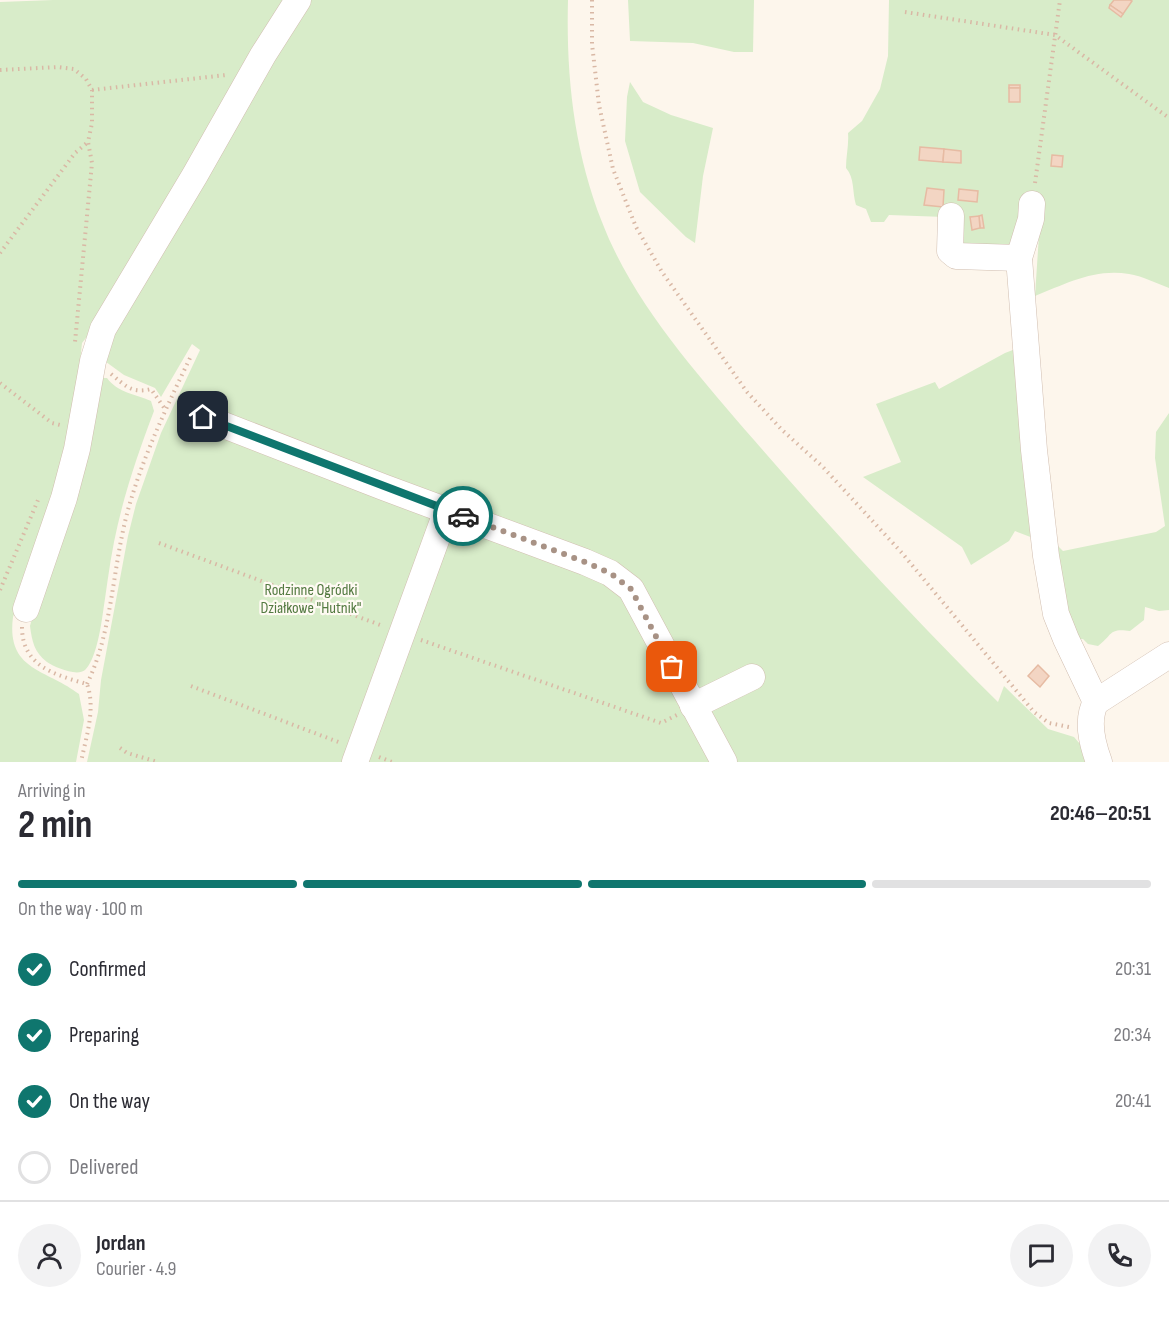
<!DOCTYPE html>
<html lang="en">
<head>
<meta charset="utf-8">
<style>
	:root { --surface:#fff; --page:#f2f2f3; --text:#2b2b33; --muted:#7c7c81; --line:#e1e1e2; --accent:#0f766e }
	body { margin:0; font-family:"Sofia Sans Condensed",sans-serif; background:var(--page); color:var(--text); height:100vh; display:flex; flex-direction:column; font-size:22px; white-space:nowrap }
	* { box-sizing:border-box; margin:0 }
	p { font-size:20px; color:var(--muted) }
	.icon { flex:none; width:33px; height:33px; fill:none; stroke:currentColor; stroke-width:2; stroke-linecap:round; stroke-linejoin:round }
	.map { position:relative; height:762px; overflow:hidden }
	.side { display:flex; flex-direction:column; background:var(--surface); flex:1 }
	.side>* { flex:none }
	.pin { position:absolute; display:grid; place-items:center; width:51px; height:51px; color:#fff; margin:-26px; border-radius:12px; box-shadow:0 3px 9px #0006 }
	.courier { position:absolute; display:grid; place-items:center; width:60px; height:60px; margin:-30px; border:4px solid #0f766e; border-radius:50%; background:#fff; color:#222; box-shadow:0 2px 8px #0007 }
	.headline em { font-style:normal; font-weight:700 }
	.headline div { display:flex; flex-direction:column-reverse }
	.headline { display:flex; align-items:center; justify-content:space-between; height:102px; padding:0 18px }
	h1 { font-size:39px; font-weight:700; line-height:45px }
	.bar { display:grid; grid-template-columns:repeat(4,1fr); gap:9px 6px; align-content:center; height:72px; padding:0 18px }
	.bar i { height:8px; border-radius:4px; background:var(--line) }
	.bar .selected { background:var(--accent) }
	.bar p { grid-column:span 4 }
	.line { display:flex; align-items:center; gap:15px; padding:0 18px; border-top:2px solid var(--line) }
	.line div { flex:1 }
	.round { display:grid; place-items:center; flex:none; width:63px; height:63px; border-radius:32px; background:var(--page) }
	ol { padding:0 18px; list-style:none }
	li { display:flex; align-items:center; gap:18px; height:66px }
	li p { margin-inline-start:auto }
	li .icon { padding:6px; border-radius:50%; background:var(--accent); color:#fff; stroke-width:4 }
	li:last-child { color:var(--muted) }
	li i { width:33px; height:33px; border:3px solid var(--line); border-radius:50% }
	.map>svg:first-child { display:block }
	.green { fill:#d8ecc9 }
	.building { fill:#f3d5c3; stroke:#e6bba3; stroke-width:1.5 }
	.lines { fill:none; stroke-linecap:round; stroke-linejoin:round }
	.minor-casing { stroke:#d1beb0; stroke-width:27 }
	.path { stroke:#d9b8a5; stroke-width:4; stroke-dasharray:1.5 4.5; stroke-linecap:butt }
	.minor { stroke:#fff; stroke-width:26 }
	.done { stroke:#a89285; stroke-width:6; stroke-dasharray:0 10.8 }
	.route { stroke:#0f766e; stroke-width:8 }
	.labels { text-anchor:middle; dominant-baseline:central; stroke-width:4.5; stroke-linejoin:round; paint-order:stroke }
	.park-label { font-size:16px; fill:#537a41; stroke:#fffaf3 }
</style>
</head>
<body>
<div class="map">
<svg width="1169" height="762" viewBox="0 0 1169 762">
	<rect width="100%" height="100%" fill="#fdf6ec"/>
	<!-- green -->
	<g class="green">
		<path d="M 53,0 L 289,0 L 97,324 L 82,343 L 72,442 L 59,491 L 13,617 C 6,671 47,669 79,694 L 84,720 L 76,762 L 0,762 L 0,2 Z"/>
		<path d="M 307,0 L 568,0 C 566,76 574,151 602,222 C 633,303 698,375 754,440 C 832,530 913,618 998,702 L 1004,686 L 1048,729 L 1074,737 L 1092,758 L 1094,762 L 87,762 L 98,712 L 101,680 L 128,536 L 136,504 L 161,433 L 200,350 L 192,344 L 161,397 L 155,388 L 124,375 L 102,359 L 102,350 Z"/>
		<path d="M 628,0 L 754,0 L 753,52 L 734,52 L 693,43 L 630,41 Z"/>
		<path d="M 889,0 L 1169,0 L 1169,288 C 1156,283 1142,276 1129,274 C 1095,268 1065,284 1035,296 L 1041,204 L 1016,241 L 1008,247 L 956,247 L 945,217 L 889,215 L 884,222 L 871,222 L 866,209 L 856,205 C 852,192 855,178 846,168 C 846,156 849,145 848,133 L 862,121 L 880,89 L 888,56 Z"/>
		<path d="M 630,82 L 643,102 L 671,115 L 713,128 L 703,176 L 695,243 L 686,237 L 640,192 L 625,141 L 627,97 Z"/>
		<path d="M 1018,348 L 1041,541 L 1015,531 L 1009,541 L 971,565 L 962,547 L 863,477 L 901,462 L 876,404 L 935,382 L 939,389 L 1005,353 Z"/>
		<path d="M 98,378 L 107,378 C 118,393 135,394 151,401 L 154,411 C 138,453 123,497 114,542 C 109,567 106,593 102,619 C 100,632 95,661 85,670 C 77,677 54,667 47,662 C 34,652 32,641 30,626 Z"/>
		<path d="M 1169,413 L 1169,610 L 1159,611 L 1145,607 L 1144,620 L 1130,631 C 1108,628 1113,635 1098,646 L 1088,644 L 1083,639 L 1073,640 L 1057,545 L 1063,551 L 1156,532 L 1165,526 L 1155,458 L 1156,432 Z"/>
	</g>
	<!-- building -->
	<g class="building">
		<path d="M 1114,0 L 1130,0 L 1132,1 L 1123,14 L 1110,5 Z"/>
		<path d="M 1110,5 L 1123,14 L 1121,17 L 1109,8 Z"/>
		<rect x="1009" y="85" width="11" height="3"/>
		<rect x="1009" y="88" width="11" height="14"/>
		<path d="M 920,147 L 944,149 L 943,162 L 919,160 Z"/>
		<path d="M 944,149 L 961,151 L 961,163 L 943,162 Z"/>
		<path d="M 1052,155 L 1063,156 L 1062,167 L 1051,166 Z"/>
		<path d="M 927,188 L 944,190 L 943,207 L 924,205 Z"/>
		<path d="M 959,189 L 978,191 L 977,202 L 958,200 Z"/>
		<path d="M 982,215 L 984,228 L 980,228 L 979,216 Z"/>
		<path d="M 979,216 L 980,228 L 972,230 L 970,217 Z"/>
		<path d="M 1038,665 L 1049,676 L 1040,687 L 1028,676 Z"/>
	</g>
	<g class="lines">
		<!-- minor casing -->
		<g class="minor-casing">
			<g id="minor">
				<path d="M 1032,204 L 1031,219 L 1019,258 L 1034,450 L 1046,556 L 1056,614 L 1066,639 L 1096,702"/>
				<path d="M 951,216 L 950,251 L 956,256 L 1019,258"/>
				<path d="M 203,417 L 383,487 L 585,562 L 610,573 L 631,589 L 724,762"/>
				<path d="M 26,609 L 64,498 L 77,449 L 93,361 L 103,329 L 195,175 L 263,55 L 298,0"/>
				<path d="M 693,706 L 752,677"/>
				<path d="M 355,762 L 447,510"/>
				<path d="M 1099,762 C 1092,743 1086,720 1096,702 L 1169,655"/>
			</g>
		</g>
		<!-- path -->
		<g class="path">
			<path d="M 592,0 L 592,44 L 599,105 L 613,169 L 636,227 L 662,272 L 747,392 L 782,430 L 822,466 L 902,553 L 1034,712 L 1049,723 L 1069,727"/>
			<path d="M 905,12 L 1055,35 L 1169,118"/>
			<path d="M 0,70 L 58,67 L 74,69 L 86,79 L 92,90 L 92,123 L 88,142 L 92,163 L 75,342"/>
			<path d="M 92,90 L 226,75"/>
			<path d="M 1035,183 L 1060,0"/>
			<path d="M 0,253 L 75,153 L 88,142"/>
			<path d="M 111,374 C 125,385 131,394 151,389 L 165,409"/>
			<path d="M 0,383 L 52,423 L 60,425"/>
			<path d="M 159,543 L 383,626"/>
			<path d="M 0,590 L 38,500"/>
			<path d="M 22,627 C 22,666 55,675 87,684 C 96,709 86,737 81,762"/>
			<path d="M 421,640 L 661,723 L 677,715"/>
			<path d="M 87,684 C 114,628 112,563 130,503 C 145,452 168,404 191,356"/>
			<path d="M 191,686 L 341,743"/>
			<path d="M 120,748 L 127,753 L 158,762"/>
			<path d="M 379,757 L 392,762"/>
		</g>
		<!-- minor -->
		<use href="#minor" class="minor"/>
	</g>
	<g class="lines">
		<!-- done -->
		<path class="done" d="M 463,516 L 585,562 L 610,573 L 631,589 L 672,667"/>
		<!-- route -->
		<path class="route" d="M 203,417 L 463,516"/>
	</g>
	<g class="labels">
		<!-- park labels -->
		<g class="park-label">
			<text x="311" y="590">Rodzinne Ogródki<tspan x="311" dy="18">Działkowe "Hutnik"</tspan></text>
		</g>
	</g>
</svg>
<div class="pin" style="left:672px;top:667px;background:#ea580c"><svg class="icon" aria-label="bag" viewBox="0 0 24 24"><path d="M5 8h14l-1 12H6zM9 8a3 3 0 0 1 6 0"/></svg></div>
<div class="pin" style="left:203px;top:417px;background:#1f2937"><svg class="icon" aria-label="home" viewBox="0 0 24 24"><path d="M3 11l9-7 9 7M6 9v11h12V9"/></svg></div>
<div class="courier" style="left:463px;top:516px"><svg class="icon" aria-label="car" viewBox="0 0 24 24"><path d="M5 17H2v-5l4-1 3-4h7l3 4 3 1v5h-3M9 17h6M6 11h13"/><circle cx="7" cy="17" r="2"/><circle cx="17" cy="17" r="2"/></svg></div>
</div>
<section class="side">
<div class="headline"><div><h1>2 min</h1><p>Arriving in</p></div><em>20:46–20:51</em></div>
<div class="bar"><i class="selected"></i><i class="selected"></i><i class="selected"></i><i></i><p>On the way · 100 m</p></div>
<ol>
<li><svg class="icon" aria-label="check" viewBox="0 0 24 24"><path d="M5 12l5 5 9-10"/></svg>Confirmed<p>20:31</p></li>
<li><svg class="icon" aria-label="check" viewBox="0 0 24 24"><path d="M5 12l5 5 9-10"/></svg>Preparing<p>20:34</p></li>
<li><svg class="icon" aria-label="check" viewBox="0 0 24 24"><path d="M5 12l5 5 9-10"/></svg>On the way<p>20:41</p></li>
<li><i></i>Delivered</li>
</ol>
<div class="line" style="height:108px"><a class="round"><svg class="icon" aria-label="person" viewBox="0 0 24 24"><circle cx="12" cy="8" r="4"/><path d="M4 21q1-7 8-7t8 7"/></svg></a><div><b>Jordan</b><p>Courier · 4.9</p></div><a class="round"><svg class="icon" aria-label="chat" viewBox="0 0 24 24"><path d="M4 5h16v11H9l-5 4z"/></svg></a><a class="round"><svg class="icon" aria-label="phone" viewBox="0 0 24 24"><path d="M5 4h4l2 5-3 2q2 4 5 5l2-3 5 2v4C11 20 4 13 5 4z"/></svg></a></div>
</section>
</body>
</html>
